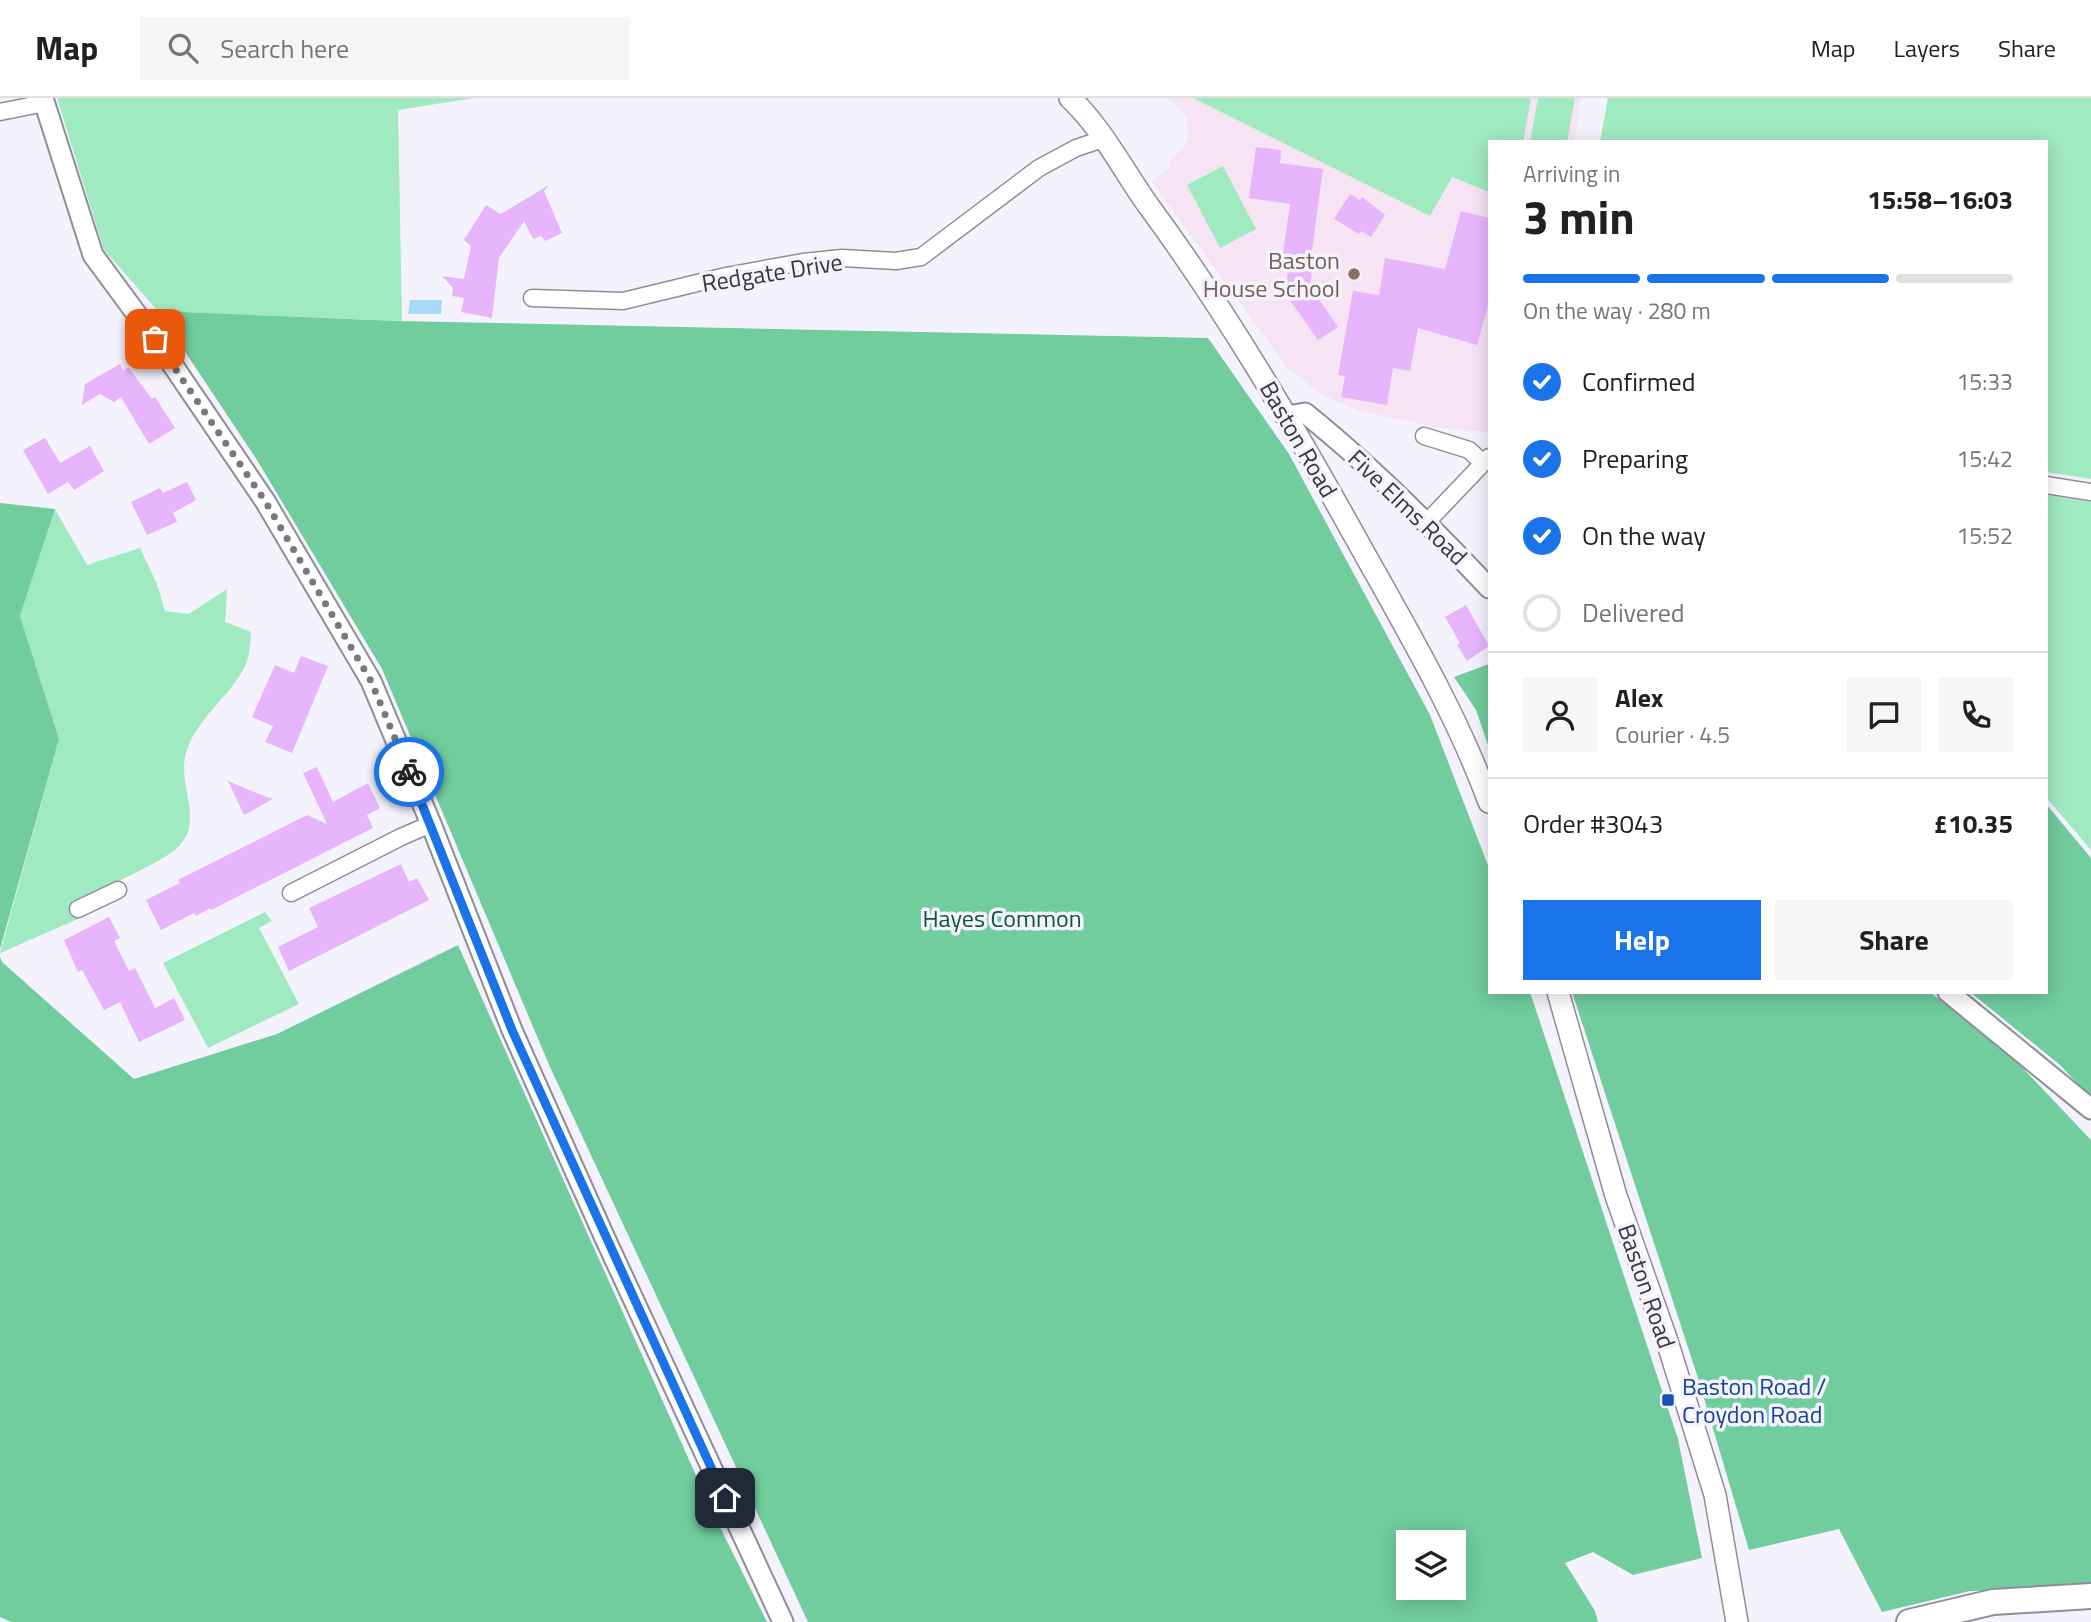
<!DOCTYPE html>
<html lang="en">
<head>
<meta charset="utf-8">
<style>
	:root { --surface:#fff; --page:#f6f6f6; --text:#202124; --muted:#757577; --line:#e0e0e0; --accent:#1a73e8 }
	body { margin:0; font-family:"Titillium Web",sans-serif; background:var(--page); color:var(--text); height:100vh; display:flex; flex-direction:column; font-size:26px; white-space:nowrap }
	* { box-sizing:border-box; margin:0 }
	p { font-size:23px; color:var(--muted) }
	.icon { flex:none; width:38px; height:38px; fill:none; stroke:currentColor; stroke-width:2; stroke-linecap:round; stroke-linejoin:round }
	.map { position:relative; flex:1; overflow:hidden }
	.side { position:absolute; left:1488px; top:42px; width:560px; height:854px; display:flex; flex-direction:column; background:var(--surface); border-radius:0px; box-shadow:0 4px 18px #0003 }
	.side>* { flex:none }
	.fabs { position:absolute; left:1396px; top:1432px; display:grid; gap:14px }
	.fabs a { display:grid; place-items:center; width:70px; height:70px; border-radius:0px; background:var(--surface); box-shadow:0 4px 18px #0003; font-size:35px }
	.pin { position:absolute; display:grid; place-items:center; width:60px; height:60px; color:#fff; margin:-30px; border-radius:14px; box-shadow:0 4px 10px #0006 }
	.courier { position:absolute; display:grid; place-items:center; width:70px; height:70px; margin:-35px; border:5px solid #1a73e8; border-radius:50%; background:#fff; color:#222; box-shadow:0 2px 9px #0007 }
	.summary em { font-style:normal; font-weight:700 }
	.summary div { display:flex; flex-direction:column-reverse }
	.summary { display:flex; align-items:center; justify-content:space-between; height:119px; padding:0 35px }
	h1 { font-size:46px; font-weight:700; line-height:52px }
	.bar { display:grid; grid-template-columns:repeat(4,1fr); gap:10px 7px; align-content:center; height:84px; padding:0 35px }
	.bar i { height:9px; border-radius:5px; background:var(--line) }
	.bar .selected { background:var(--accent) }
	.bar p { grid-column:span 4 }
	.line { display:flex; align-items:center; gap:18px; padding:0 35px; border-top:2px solid var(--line) }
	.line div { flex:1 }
	.round { display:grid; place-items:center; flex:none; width:74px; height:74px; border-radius:0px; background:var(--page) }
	ol { padding:0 35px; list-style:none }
	li { display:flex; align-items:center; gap:21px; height:77px }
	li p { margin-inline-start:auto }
	li .icon { padding:7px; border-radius:50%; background:var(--accent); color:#fff; stroke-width:4 }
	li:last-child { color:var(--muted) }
	li i { width:38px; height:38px; border:4px solid var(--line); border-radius:50% }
	.primary-button { display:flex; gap:14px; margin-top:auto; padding:14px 35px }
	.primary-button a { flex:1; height:80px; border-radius:0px; background:var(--accent); color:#fff; font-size:28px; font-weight:700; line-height:80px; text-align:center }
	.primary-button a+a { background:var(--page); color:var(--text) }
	header { display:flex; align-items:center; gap:42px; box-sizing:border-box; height:98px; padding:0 35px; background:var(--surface); border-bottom:2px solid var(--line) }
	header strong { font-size:33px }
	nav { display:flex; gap:38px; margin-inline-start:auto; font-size:24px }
	.search { width:490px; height:63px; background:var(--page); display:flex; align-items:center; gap:18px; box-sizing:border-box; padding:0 24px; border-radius:0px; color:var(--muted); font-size:26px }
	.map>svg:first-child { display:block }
	.education { fill:#f6e3f4 }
	.green { fill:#a0eac2 }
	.forest { fill:#71cc9e; fill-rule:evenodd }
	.water { fill:#a9d9f8 }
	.building { fill:#e7b5fb }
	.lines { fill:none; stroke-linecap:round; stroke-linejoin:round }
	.minor-casing { stroke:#8f8d97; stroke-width:19 }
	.tertiary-casing { stroke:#8f8d97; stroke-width:23 }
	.secondary-casing { stroke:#8f8d97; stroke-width:24 }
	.trunk-casing { stroke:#8f8d97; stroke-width:28 }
	.minor { stroke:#fff; stroke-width:16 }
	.tertiary { stroke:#fff; stroke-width:19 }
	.secondary { stroke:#fff; stroke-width:21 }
	.trunk { stroke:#fff; stroke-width:24 }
	.done { stroke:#79787f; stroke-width:7; stroke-dasharray:0 12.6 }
	.route { stroke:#1a73e8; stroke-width:9 }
	.education-dot { fill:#8d6e63; stroke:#f4f2fd; stroke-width:2.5 }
	.transit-dot { fill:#1a4fb4; stroke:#f4f2fd; stroke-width:2.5 }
	.labels { text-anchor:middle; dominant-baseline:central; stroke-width:7; stroke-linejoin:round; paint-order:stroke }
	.education-label { font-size:24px; fill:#785e54; stroke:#f4f2fd; text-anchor:end }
	.street-label { font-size:24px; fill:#37363b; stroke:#f4f2fd }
	.park-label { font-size:24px; fill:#0e5638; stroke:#f4f2fd }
	.transit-label { font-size:24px; fill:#164399; stroke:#f4f2fd; text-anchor:start }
</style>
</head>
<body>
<header>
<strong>Map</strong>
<div class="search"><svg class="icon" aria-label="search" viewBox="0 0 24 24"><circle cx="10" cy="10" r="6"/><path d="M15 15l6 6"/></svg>Search here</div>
<nav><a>Map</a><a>Layers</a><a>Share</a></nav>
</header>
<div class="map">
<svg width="2091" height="1524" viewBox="0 0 2091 1524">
	<rect width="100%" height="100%" fill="#f4f2fd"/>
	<!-- education -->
	<path class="education" d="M 1169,0 L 1581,0 L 1574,44 L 1489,44 L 1489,334 L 1442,330 L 1359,313 L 1320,296 L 1287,269 L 1152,84 L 1171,67 L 1169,64 L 1183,50 L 1188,40 L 1187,19 Z"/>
	<!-- green -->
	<g class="green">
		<path d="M 57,0 L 474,0 L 398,12 L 402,223 L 158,213 L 104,152 Z"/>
		<path d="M 1193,0 L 1531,0 L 1523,44 L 1489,44 L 1489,94 L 1452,79 L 1430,118 Z"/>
		<path d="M 1538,0 L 1575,0 L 1567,44 L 1530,44 Z"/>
		<path d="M 1608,0 L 2091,0 L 2091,381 L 2046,374 L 2046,44 L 1600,44 Z"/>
		<path d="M 1223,68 L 1256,131 L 1220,150 L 1187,87 Z"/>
		<path d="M 2046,397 L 2091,404 L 2091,752 L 2046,699 Z"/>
		<path d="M 55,411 L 87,467 L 140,450 L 157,486 L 165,513 L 189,516 L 227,491 L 225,524 L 251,534 C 250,546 250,559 244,570 C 228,601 193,623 185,659 C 179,689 202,720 181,746 C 168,763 95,793 73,805 L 80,820 L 0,855 L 59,641 L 20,518 Z"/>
		<path d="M 265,814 L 272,823 L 259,830 L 299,906 L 208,950 L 163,865 Z"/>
	</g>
	<!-- forest -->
	<g class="forest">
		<path d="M 158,213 L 397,223 L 1208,240 L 1289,356 L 1430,617 L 1489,770 L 1489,894 L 1530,894 L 1678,1341 L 1702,1460 L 1633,1477 L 1593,1454 L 1565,1465 L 1595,1513 L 1598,1524 L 808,1524 L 550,969 L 382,571 L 257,362 ZM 1409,1444 L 1454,1444 L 1454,1489 L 1409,1489 Z"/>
		<path d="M 0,405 L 55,411 L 20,518 L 59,641 L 0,851 Z"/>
		<path d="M 1489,566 L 1489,650 L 1476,612 L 1454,579 Z"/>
		<path d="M 2046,706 L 2091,760 L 2091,1000 L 2060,967 L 1970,894 L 2046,894 Z"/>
		<path d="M 458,847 L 712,1413 L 767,1524 L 11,1524 L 0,1519 L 0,859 L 2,864 L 134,981 L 277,936 Z"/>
		<path d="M 1572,894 L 1930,894 L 2018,965 L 2091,1042 L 2091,1490 L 1970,1493 L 1882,1514 L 1839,1431 L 1749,1452 L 1698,1280 Z"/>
	</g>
	<!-- water -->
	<path class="water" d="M 410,202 L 442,202 L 441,216 L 408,216 Z"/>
	<!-- building -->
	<g class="building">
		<path d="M 1256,49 L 1281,52 L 1280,65 L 1323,71 L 1311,160 L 1315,153 L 1310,188 L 1338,229 L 1318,242 L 1285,195 L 1290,157 L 1283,156 L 1290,106 L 1249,100 Z"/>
		<path d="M 549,87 L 544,93 L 562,135 L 545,143 L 541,138 L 533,141 L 524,123 L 499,160 L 492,220 L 461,214 L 464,200 L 452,198 L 453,190 L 442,178 L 464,181 L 471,148 L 464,142 L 486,107 L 501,116 Z"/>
		<path d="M 1350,96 L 1360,102 L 1362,99 L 1385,117 L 1371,139 L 1361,133 L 1359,136 L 1334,121 Z"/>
		<path d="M 1461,113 L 1489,120 L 1489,204 L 1477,247 L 1418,230 L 1410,273 L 1393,270 L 1387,307 L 1341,299 L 1345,278 L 1338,277 L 1353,193 L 1379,197 L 1385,160 L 1445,171 Z"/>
		<path d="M 120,266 L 123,273 L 128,269 L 152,301 L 155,299 L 175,330 L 149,346 L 121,299 L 114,304 L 100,296 L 82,307 L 85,286 Z"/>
		<path d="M 45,340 L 60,365 L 90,348 L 104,373 L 74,392 L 68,384 L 48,396 L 23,352 Z"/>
		<path d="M 187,384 L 196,402 L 173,415 L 177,424 L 147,437 L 131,404 L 160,390 L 163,395 Z"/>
		<path d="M 1466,507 L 1489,548 L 1467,563 L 1457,547 L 1460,545 L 1445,519 Z"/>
		<path d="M 301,558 L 328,568 L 292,655 L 265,644 L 273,628 L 252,619 L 275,567 L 294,575 Z"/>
		<path d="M 317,669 L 333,704 L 368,685 L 380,710 L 367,717 L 373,730 L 211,812 L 210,810 L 196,818 L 194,815 L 161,832 L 146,802 L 180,785 L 178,782 L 307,717 L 327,726 L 303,675 Z"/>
		<path d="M 228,683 L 259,696 L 273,701 L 244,717 Z"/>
		<path d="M 401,766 L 409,784 L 417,780 L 429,802 L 289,873 L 278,849 L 318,829 L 309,810 Z"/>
		<path d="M 109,819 L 120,840 L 114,843 L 129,873 L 135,870 L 155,910 L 174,900 L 185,922 L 139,944 L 120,904 L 104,912 L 82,872 L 78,874 L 64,842 Z"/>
	</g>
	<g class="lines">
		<!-- minor casing -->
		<g class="minor-casing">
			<g id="minor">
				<path d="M 0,14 L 45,5"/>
				<path d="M 532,200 L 623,203 L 726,178 L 803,164 L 842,160 L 896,163 L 921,159 L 1039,70 L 1076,50 L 1103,41"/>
				<path d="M 1424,338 L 1469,352 L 1482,364"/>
				<path d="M 2046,387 L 2091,394"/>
				<path d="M 1427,424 L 1489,359"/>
				<path d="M 291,795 L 401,739 L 431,726"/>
				<path d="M 78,811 L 118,792"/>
			</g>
		</g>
		<!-- tertiary casing -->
		<g class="tertiary-casing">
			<g id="tertiary">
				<path d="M 43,0 L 93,157 L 155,241 L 265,403 L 371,583 L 431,726 L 512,932 L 604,1138 L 783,1524"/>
				<path d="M 1287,318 L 1305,315 C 1371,368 1431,428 1489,490"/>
				<path d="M 1948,894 L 2091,1011"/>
			</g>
		</g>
		<!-- secondary casing -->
		<g class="secondary-casing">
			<g id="secondary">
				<path d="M 1070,0 C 1102,30 1123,72 1148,107 C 1229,217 1297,334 1363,453 C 1409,535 1457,617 1489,704"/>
				<path d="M 1558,894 L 1616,1098 L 1667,1243 L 1715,1397 L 1737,1524"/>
			</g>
		</g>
		<!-- trunk casing -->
		<g class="trunk-casing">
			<path id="trunk" d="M 1909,1524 L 1993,1504 L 2091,1498"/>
		</g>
		<!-- minor -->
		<use href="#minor" class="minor"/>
		<!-- tertiary -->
		<use href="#tertiary" class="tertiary"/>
		<!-- secondary -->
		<use href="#secondary" class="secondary"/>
		<!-- trunk -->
		<use href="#trunk" class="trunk"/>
	</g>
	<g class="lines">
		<!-- done -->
		<path class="done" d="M 155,241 L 265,403 L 371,583 L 409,674"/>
		<!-- route -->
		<path class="route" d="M 409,674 L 512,932 L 725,1400"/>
	</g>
	<!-- markers -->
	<circle class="education-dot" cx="1354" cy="176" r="7"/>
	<rect class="transit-dot" x="1661" y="1295" width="14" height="14" rx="3.5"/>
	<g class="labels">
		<!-- education labels -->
		<g class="education-label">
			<text x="1340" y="162">Baston<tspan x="1340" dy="28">House School</tspan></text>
		</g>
		<!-- street labels -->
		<g class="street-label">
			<text transform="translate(772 174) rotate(-9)">Redgate Drive</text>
			<text transform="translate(1299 341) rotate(60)">Baston Road</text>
			<text transform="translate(1408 409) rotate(44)">Five Elms Road</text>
			<text transform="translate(1647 1188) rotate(71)">Baston Road</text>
		</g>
		<!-- park labels -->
		<g class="park-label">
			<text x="1002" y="820">Hayes Common</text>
		</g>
		<!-- transit labels -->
		<g class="transit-label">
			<text x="1682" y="1288">Baston Road /<tspan x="1682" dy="28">Croydon Road</tspan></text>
		</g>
	</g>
</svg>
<div class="fabs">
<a><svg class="icon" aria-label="layers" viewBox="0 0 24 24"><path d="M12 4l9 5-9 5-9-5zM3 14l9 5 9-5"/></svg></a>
</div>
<div class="pin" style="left:155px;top:241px;background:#ea580c"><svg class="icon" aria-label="bag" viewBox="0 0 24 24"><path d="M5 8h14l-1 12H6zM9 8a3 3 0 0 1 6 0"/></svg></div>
<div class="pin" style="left:725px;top:1400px;background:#1f2937"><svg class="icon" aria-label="home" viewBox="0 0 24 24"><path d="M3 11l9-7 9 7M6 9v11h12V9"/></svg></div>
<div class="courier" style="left:409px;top:674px"><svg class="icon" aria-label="bike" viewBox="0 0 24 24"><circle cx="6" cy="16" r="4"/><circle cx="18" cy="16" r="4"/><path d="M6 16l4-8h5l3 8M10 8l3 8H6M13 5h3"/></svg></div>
<section class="side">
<div class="summary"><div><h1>3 min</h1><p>Arriving in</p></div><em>15:58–16:03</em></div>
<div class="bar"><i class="selected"></i><i class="selected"></i><i class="selected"></i><i></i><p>On the way · 280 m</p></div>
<ol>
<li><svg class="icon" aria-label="check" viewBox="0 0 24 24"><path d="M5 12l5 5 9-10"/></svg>Confirmed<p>15:33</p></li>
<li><svg class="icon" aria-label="check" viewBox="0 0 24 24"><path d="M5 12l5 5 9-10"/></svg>Preparing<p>15:42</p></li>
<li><svg class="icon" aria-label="check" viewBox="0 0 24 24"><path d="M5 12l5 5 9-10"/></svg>On the way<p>15:52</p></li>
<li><i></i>Delivered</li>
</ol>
<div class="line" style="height:126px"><a class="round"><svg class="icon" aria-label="person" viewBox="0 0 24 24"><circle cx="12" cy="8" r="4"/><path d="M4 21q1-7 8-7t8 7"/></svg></a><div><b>Alex</b><p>Courier · 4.5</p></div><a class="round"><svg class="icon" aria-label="chat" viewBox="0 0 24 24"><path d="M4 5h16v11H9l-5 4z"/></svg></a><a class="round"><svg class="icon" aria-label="phone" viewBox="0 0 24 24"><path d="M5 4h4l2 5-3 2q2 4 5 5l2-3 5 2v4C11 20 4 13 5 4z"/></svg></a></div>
<div class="line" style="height:91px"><div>Order #3043</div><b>£10.35</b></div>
<div class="primary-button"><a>Help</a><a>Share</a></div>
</section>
</div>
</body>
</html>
